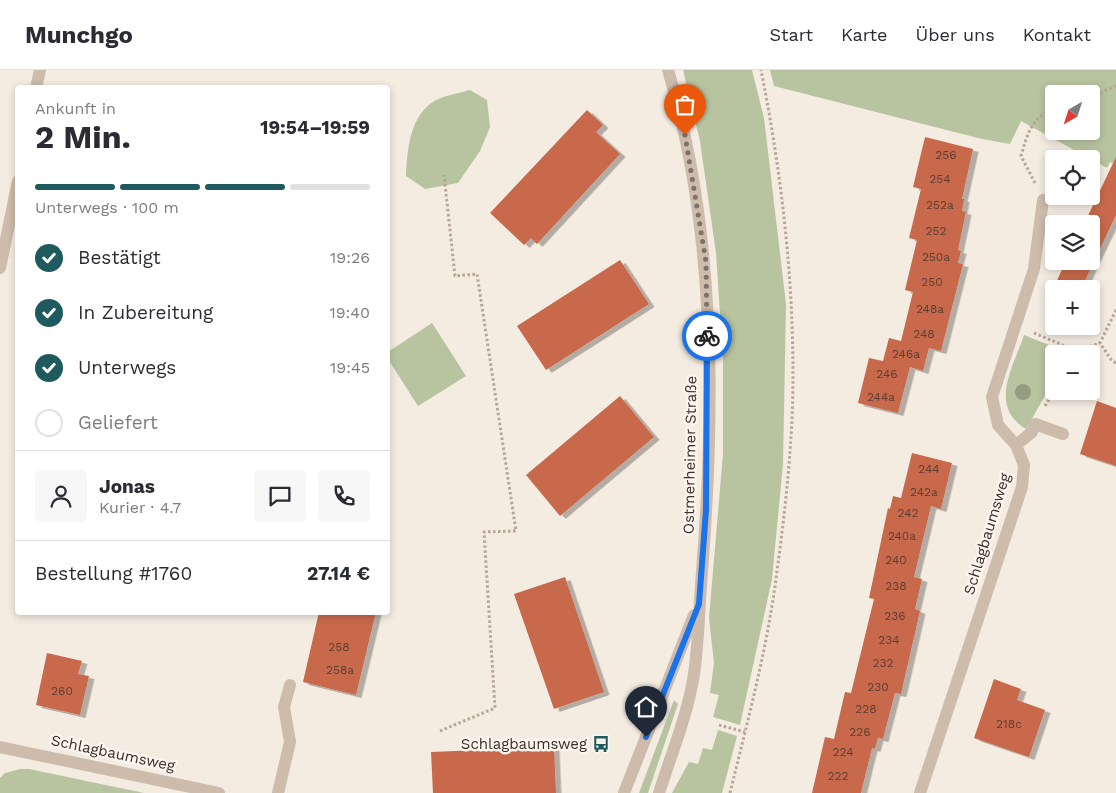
<!DOCTYPE html>
<html lang="de">
<head>
<meta charset="utf-8">
<style>
	:root { --surface:#fff; --page:#f7f7f7; --text:#2b2b33; --muted:#7c7c81; --line:#e1e1e2; --accent:#1f5a5e }
	body { margin:0; font-family:"Work Sans",sans-serif; background:var(--page); color:var(--text); height:100vh; display:flex; flex-direction:column; font-size:19px; white-space:nowrap }
	* { box-sizing:border-box; margin:0 }
	p { font-size:16px; color:var(--muted) }
	.icon { flex:none; width:28px; height:28px; fill:none; stroke:currentColor; stroke-width:2; stroke-linecap:round; stroke-linejoin:round }
	.map { position:relative; flex:1; overflow:hidden }
	.sheet { position:absolute; left:15px; top:15px; width:375px; height:530px; display:flex; flex-direction:column; background:var(--surface); border-radius:5px; box-shadow:0 2px 8px #0003 }
	.sheet>* { flex:none }
	.needle { width:32px; rotate:219deg }
	.fabs { position:absolute; left:1045px; top:15px; display:grid; gap:10px }
	.fabs a { display:grid; place-items:center; width:55px; height:55px; border-radius:5px; background:var(--surface); box-shadow:0 2px 8px #0003; font-size:25px }
	.pin { position:absolute; display:grid; place-items:center; width:42px; height:42px; color:#fff; margin:-51px -21px; border-radius:50% 50% 50% 0; rotate:-45deg; box-shadow:0 0 5px #0007 }
	.pin .icon { rotate:45deg }
	.courier { position:absolute; display:grid; place-items:center; width:50px; height:50px; margin:-25px; border:4px solid #1a73e8; border-radius:50%; background:#fff; color:#222; box-shadow:0 1px 6px #0007 }
	.headline em { font-style:normal; font-weight:700 }
	.headline div { display:flex; flex-direction:column-reverse }
	.headline { display:flex; align-items:center; justify-content:space-between; height:85px; padding:0 20px }
	h1 { font-size:32px; font-weight:700; line-height:38px }
	.bar { display:grid; grid-template-columns:repeat(4,1fr); gap:8px 5px; align-content:center; height:60px; padding:0 20px }
	.bar i { height:6px; border-radius:4px; background:var(--line) }
	.bar .on { background:var(--accent) }
	.bar p { grid-column:span 4 }
	.line { display:flex; align-items:center; gap:12px; padding:0 20px; border-top:1px solid var(--line) }
	.line div { flex:1 }
	.round { display:grid; place-items:center; flex:none; width:52px; height:52px; border-radius:5px; background:var(--page) }
	ol { padding:0 20px; list-style:none }
	li { display:flex; align-items:center; gap:15px; height:55px }
	li p { margin-inline-start:auto }
	li .icon { padding:5px; border-radius:50%; background:var(--accent); color:#fff; stroke-width:4 }
	li:last-child { color:var(--muted) }
	li i { width:28px; height:28px; border:2px solid var(--line); border-radius:50% }
	header { display:flex; align-items:center; gap:30px; box-sizing:border-box; height:70px; padding:0 25px; background:var(--surface); border-bottom:1px solid var(--line) }
	header strong { font-size:24px }
	nav { display:flex; gap:28px; margin-inline-start:auto; font-size:18px }
	.map>svg:first-child { display:block }
	.green { fill:#b8c4a0; fill-rule:evenodd }
	.building { fill:#c8694b; filter:url(#shadow) }
	.lines { fill:none; stroke-linecap:round; stroke-linejoin:round }
	.path { stroke:#b9a596; stroke-width:3; stroke-dasharray:2.5 2.5; stroke-linecap:butt }
	.service { stroke:#cdbbac; stroke-width:12 }
	.minor { stroke:#cdbbac; stroke-width:12 }
	.tertiary { stroke:#cdbbac; stroke-width:12 }
	.tree { fill:#969b7f }
	.done { stroke:#7c716b; stroke-width:5; stroke-dasharray:0 9 }
	.route { stroke:#1a73e8; stroke-width:6 }
	.labels { text-anchor:middle; dominant-baseline:central; stroke-width:5; stroke-linejoin:round; paint-order:stroke }
	.number-label { font-size:12px; fill:#5e3e33 }
	.street-label { font-size:15px; fill:#3b302b; stroke:#fbf5ee }
	.poi-label { font-size:15px; fill:#3b302b; stroke:#fbf5ee; text-anchor:end }
</style>
</head>
<body>
<header>
<strong>Munchgo</strong>
<nav><a>Start</a><a>Karte</a><a>Über uns</a><a>Kontakt</a></nav>
</header>
<div class="map">
<svg width="1116" height="723" viewBox="0 0 1116 723">
	<defs>
		<filter id="shadow"><feDropShadow dx="5.5" dy="3" stdDeviation="0" flood-color="#0004"/></filter>
	</defs>
	<rect width="100%" height="100%" fill="#f4ebe1"/>
	<!-- green -->
	<g class="green">
		<path d="M 683,0 L 752,0 L 764,48 L 786,234 L 783,394 L 772,509 L 740,655 L 713,647 L 719,625 L 710,623 L 714,593 L 709,548 L 723,384 L 723,289 L 716,183 L 700,71 Z"/>
		<path d="M 770,0 L 1116,0 L 1116,95 L 1110,92 L 1107,98 L 1021,51 L 1010,74 L 982,69 L 774,16 ZM 1054,24 L 1091,24 L 1091,61 L 1054,61 Z"/>
		<path d="M 470,20 L 487,30 L 490,57 L 480,81 L 458,113 L 425,119 L 406,106 C 407,80 410,44 436,30 C 446,25 460,23 470,20 Z"/>
		<path d="M 432,253 L 466,306 L 418,336 L 388,289 L 388,282 Z"/>
		<path d="M 1024,265 L 1069,283 L 1054,284 L 1054,310 L 1026,359 C 988,336 1013,298 1024,265 Z"/>
		<path d="M 674,630 L 678,634 L 648,723 L 639,723 Z"/>
		<path d="M 718,660 L 737,666 L 722,723 L 672,723 L 689,692 L 698,694 L 703,678 L 712,680 Z"/>
		<path d="M 20,699 L 29,699 L 144,723 L 0,723 L 0,708 L 5,703 Z"/>
	</g>
	<!-- building -->
	<g class="building">
		<path d="M 587,40 L 603,55 L 596,62 L 620,84 L 537,174 L 531,168 L 524,175 L 490,143 Z"/>
		<path d="M 925,67 L 973,79 L 962,129 L 964,129 L 962,141 L 966,142 L 958,180 L 961,181 L 958,193 L 963,194 L 941,281 L 929,278 L 923,301 L 910,297 L 898,343 L 858,333 L 869,288 L 883,291 L 889,268 L 901,271 L 913,222 L 905,220 L 917,170 L 909,168 L 921,119 L 913,117 Z"/>
		<path d="M 1116,87 L 1116,145 L 1081,219 L 1053,219 L 1066,191 L 1091,191 L 1091,154 L 1084,154 Z"/>
		<path d="M 620,190 L 649,234 L 546,300 L 517,256 Z"/>
		<path d="M 620,326 L 654,367 L 560,446 L 526,405 Z"/>
		<path d="M 1097,331 L 1116,338 L 1116,396 L 1080,384 Z"/>
		<path d="M 912,383 L 952,393 L 941,439 L 931,436 L 914,507 L 922,509 L 915,539 L 920,541 L 901,624 L 895,623 L 883,669 L 878,668 L 875,679 L 872,678 L 861,723 L 812,723 L 825,667 L 834,669 L 845,622 L 851,623 L 874,529 L 869,528 L 888,438 L 890,439 L 893,426 L 901,428 Z"/>
		<path d="M 565,507 L 604,622 L 554,639 L 514,524 Z"/>
		<path d="M 319,542 L 376,542 L 356,625 L 303,612 Z"/>
		<path d="M 47,583 L 82,591 L 78,604 L 89,606 L 80,645 L 36,635 Z"/>
		<path d="M 994,609 L 1021,619 L 1017,630 L 1045,640 L 1029,687 L 974,668 Z"/>
		<path d="M 554,677 L 556,723 L 433,723 L 431,682 Z"/>
	</g>
	<g class="lines">
		<!-- path -->
		<g class="path">
			<path d="M 1091,27 L 1116,16"/>
			<path d="M 1035,113 L 1021,86 C 1027,65 1032,46 1054,39"/>
			<path d="M 1116,240 L 1100,273 L 1112,291 L 1116,293"/>
			<path d="M 1034,263 L 1077,281 L 1100,273"/>
			<path d="M 1045,336 L 1054,321"/>
			<path d="M 719,655 L 745,662"/>
			<path d="M 440,661 L 495,638 L 484,462 L 516,461 L 477,204 L 455,206 L 444,105"/>
			<path d="M 730,723 C 746,657 764,591 774,523 C 784,452 793,377 793,305 C 793,203 781,100 761,0"/>
		</g>
		<!-- service -->
		<g class="service">
			<path d="M 1016,375 L 1032,362 L 1035,354 L 1063,364"/>
			<path d="M 278,723 L 290,672 L 284,637 L 290,615"/>
		</g>
		<!-- minor -->
		<g class="minor">
			<path d="M 36,18 L 40,0"/>
			<path d="M 0,198 L 18,111"/>
			<path d="M 0,677 L 219,723"/>
			<path d="M 920,723 L 1022,417 L 1024,395 L 1016,375 L 998,355 L 992,327 L 1034,199 L 1043,130"/>
		</g>
		<!-- tertiary -->
		<g class="tertiary">
			<path d="M 624,723 L 694,545"/>
			<path d="M 659,723 C 671,685 688,644 694,604 C 699,570 699,536 702,502 C 715,336 716,161 668,0"/>
		</g>
	</g>
	<!-- trees -->
	<circle class="tree" cx="1023" cy="322" r="8"/>
	<g class="lines">
		<!-- done -->
		<path class="done" d="M 685,65 L 706,192 L 707,266"/>
		<!-- route -->
		<path class="route" d="M 646,667 L 699,534 L 706,440 L 707,266"/>
	</g>
	<!-- icons -->
	<defs>
		<g id="bus-bare" transform="scale(1.35)"><path d="M-5-6H5V4H4V6H2V4H-2V6H-4V4H-5ZM-3.5-4V0h7V-4ZM-3.5 1.2v1.5H-2V1.2ZM2 1.2v1.5H3.5V1.2Z" fill="#1f5a5e" stroke="#fbf5ee" stroke-width="2.5" paint-order="stroke"/></g>
	</defs>
	<g fill-rule="evenodd">
		<use href="#bus-bare" x="601" y="674"/>
	</g>
	<g class="labels">
		<!-- number labels -->
		<g class="number-label">
			<text x="946" y="85">256</text>
			<text x="940" y="109">254</text>
			<text x="940" y="135">252a</text>
			<text x="936" y="161">252</text>
			<text x="936" y="187">250a</text>
			<text x="932" y="212">250</text>
			<text x="930" y="239">248a</text>
			<text x="924" y="264">248</text>
			<text x="906" y="284">246a</text>
			<text x="887" y="304">246</text>
			<text x="881" y="327">244a</text>
			<text x="929" y="399">244</text>
			<text x="924" y="422">242a</text>
			<text x="908" y="443">242</text>
			<text x="902" y="466">240a</text>
			<text x="896" y="490">240</text>
			<text x="896" y="516">238</text>
			<text x="895" y="546">236</text>
			<text x="889" y="570">234</text>
			<text x="339" y="577">258</text>
			<text x="883" y="593">232</text>
			<text x="340" y="600">258a</text>
			<text x="878" y="617">230</text>
			<text x="62" y="621">260</text>
			<text x="866" y="639">228</text>
			<text x="1009" y="654">218c</text>
			<text x="860" y="662">226</text>
			<text x="843" y="682">224</text>
			<text x="838" y="706">222</text>
		</g>
		<!-- street labels -->
		<g class="street-label">
			<text transform="translate(690 385) rotate(-89)">Ostmerheimer Straße</text>
			<text transform="translate(987 464) rotate(-73)">Schlagbaumsweg</text>
			<text transform="translate(113 683) rotate(12)">Schlagbaumsweg</text>
		</g>
		<!-- poi labels -->
		<g class="poi-label">
			<text x="587" y="674">Schlagbaumsweg</text>
		</g>
	</g>
</svg>
<div class="fabs">
<a><svg class="needle" viewBox="-14 -14 28 28"><path d="M0-13l5 13h-10z" fill="#e53935"/><path d="M0 13l5-13h-10z" fill="#7c7c81"/></svg></a>
<a><svg class="icon" aria-label="locate" viewBox="0 0 24 24"><circle cx="12" cy="12" r="6"/><path d="M12 2v4M12 18v4M2 12h4M18 12h4"/></svg></a>
<a><svg class="icon" aria-label="layers" viewBox="0 0 24 24"><path d="M12 4l9 5-9 5-9-5zM3 14l9 5 9-5"/></svg></a>
<a>+</a>
<a>−</a>
</div>
<div class="pin" style="left:685px;top:65px;background:#ea580c"><svg class="icon" aria-label="bag" viewBox="0 0 24 24"><path d="M5 8h14l-1 12H6zM9 8a3 3 0 0 1 6 0"/></svg></div>
<div class="pin" style="left:646px;top:667px;background:#1f2937"><svg class="icon" aria-label="home" viewBox="0 0 24 24"><path d="M3 11l9-7 9 7M6 9v11h12V9"/></svg></div>
<div class="courier" style="left:707px;top:266px"><svg class="icon" aria-label="bike" viewBox="0 0 24 24"><circle cx="6" cy="16" r="4"/><circle cx="18" cy="16" r="4"/><path d="M6 16l4-8h5l3 8M10 8l3 8H6M13 5h3"/></svg></div>
<section class="sheet">
<div class="headline"><div><h1>2 Min.</h1><p>Ankunft in</p></div><em>19:54–19:59</em></div>
<div class="bar"><i class="on"></i><i class="on"></i><i class="on"></i><i></i><p>Unterwegs · 100 m</p></div>
<ol>
<li><svg class="icon" aria-label="check" viewBox="0 0 24 24"><path d="M5 12l5 5 9-10"/></svg>Bestätigt<p>19:26</p></li>
<li><svg class="icon" aria-label="check" viewBox="0 0 24 24"><path d="M5 12l5 5 9-10"/></svg>In Zubereitung<p>19:40</p></li>
<li><svg class="icon" aria-label="check" viewBox="0 0 24 24"><path d="M5 12l5 5 9-10"/></svg>Unterwegs<p>19:45</p></li>
<li><i></i>Geliefert</li>
</ol>
<div class="line" style="height:90px"><a class="round"><svg class="icon" aria-label="person" viewBox="0 0 24 24"><circle cx="12" cy="8" r="4"/><path d="M4 21q1-7 8-7t8 7"/></svg></a><div><b>Jonas</b><p>Kurier · 4.7</p></div><a class="round"><svg class="icon" aria-label="chat" viewBox="0 0 24 24"><path d="M4 5h16v11H9l-5 4z"/></svg></a><a class="round"><svg class="icon" aria-label="phone" viewBox="0 0 24 24"><path d="M5 4h4l2 5-3 2q2 4 5 5l2-3 5 2v4C11 20 4 13 5 4z"/></svg></a></div>
<div class="line" style="height:65px"><div>Bestellung #1760</div><b>27.14 €</b></div>
</section>
</div>
</body>
</html>
